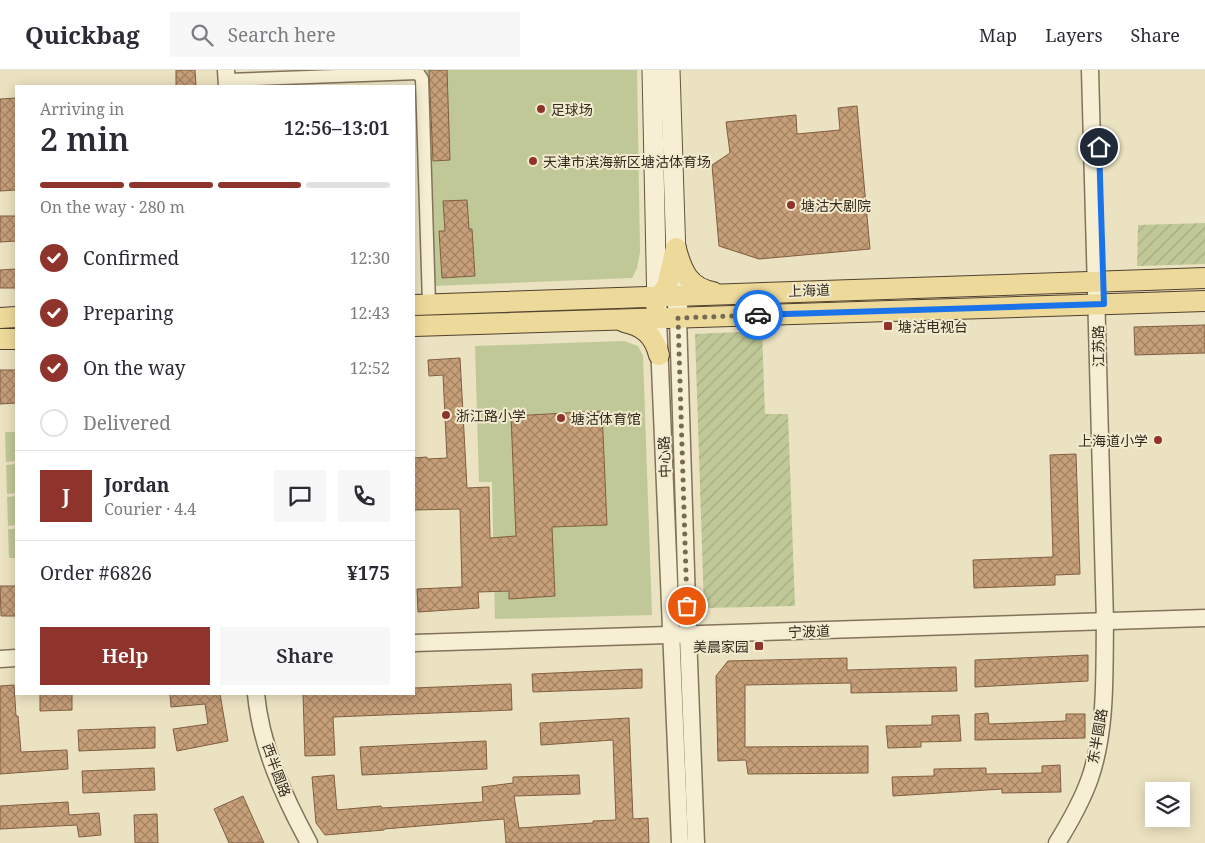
<!DOCTYPE html>
<html lang="en">
<head>
<meta charset="utf-8">
<style>
	:root { --surface:#fff; --page:#f7f7f7; --text:#2b2b33; --muted:#7c7c81; --line:#e1e1e2; --accent:#8f342d }
	body { margin:0; font-family:"Noto Serif","Noto Sans SC",serif; background:var(--page); color:var(--text); height:100vh; display:flex; flex-direction:column; font-size:19px; white-space:nowrap }
	* { box-sizing:border-box; margin:0 }
	p { font-size:16px; color:var(--muted) }
	.icon { flex:none; width:28px; height:28px; fill:none; stroke:currentColor; stroke-width:2; stroke-linecap:round; stroke-linejoin:round }
	.map { position:relative; flex:1; overflow:hidden }
	.side { position:absolute; left:15px; top:15px; width:400px; height:610px; display:flex; flex-direction:column; background:var(--surface); border-radius:0px; box-shadow:0 2px 12px #0003 }
	.side>* { flex:none }
	.tools { position:absolute; left:1145px; top:712px; display:grid; gap:10px }
	.tools a { display:grid; place-items:center; width:45px; height:45px; border-radius:0px; background:var(--surface); box-shadow:0 2px 12px #0003; font-size:25px }
	.pin { position:absolute; display:grid; place-items:center; width:42px; height:42px; color:#fff; margin:-21px; border:2px solid #fff; border-radius:50%; box-shadow:0 1px 5px #0007 }
	.courier { position:absolute; display:grid; place-items:center; width:50px; height:50px; margin:-25px; border:4px solid #1a73e8; border-radius:50%; background:#fff; color:#222; box-shadow:0 1px 6px #0007 }
	.overview em { font-style:normal; font-weight:600 }
	.overview div { display:flex; flex-direction:column-reverse }
	.overview { display:flex; align-items:center; justify-content:space-between; height:85px; padding:0 25px }
	h1 { font-size:32px; font-weight:600; line-height:38px }
	.bar { display:grid; grid-template-columns:repeat(4,1fr); gap:8px 5px; align-content:center; height:60px; padding:0 25px }
	.bar i { height:6px; border-radius:4px; background:var(--line) }
	.bar .active { background:var(--accent) }
	.bar p { grid-column:span 4 }
	.line { display:flex; align-items:center; gap:12px; padding:0 25px; border-top:1px solid var(--line) }
	.line div { flex:1 }
	.round { display:grid; place-items:center; flex:none; width:52px; height:52px; border-radius:0px; background:var(--page) }
	ol { padding:0 25px; list-style:none }
	li { display:flex; align-items:center; gap:15px; height:55px }
	li p { margin-inline-start:auto }
	li .icon { padding:5px; border-radius:50%; background:var(--accent); color:#fff; stroke-width:4 }
	li:last-child { color:var(--muted) }
	li i { width:28px; height:28px; border:2px solid var(--line); border-radius:50% }
	.action { display:flex; gap:10px; margin-top:auto; padding:10px 25px }
	.action a { flex:1; height:58px; border-radius:0px; background:var(--accent); color:#fff; font-size:20px; font-weight:600; line-height:58px; text-align:center }
	.action a+a { background:var(--page); color:var(--text) }
	header { display:flex; align-items:center; gap:30px; box-sizing:border-box; height:70px; padding:0 25px; background:var(--surface); border-bottom:1px solid var(--line) }
	header strong { font-size:24px }
	nav { display:flex; gap:28px; margin-inline-start:auto; font-size:18px }
	.search { width:350px; height:45px; background:var(--page); display:flex; align-items:center; gap:12px; box-sizing:border-box; padding:0 18px; border-radius:0px; color:var(--muted); font-size:19px }
	.map>svg:first-child { display:block }
	.park { fill:#bfc896 }
	.garden { fill:url(#garden-furrows) }
	.building { fill:url(#building-cross-hatch); stroke:#815f41 }
	.lines { fill:none; stroke-linecap:round; stroke-linejoin:round }
	.minor-casing { stroke:#83735a; stroke-width:15 }
	.tertiary-casing { stroke:#83735a; stroke-width:19 }
	.secondary-casing { stroke:#65543d; stroke-width:21 }
	.primary-casing { stroke:#51412e; stroke-width:22 }
	.minor { stroke:#f6efd4; stroke-width:12 }
	.tertiary { stroke:#f6efd4; stroke-width:16 }
	.secondary { stroke:#f6efd4; stroke-width:19 }
	.primary { stroke:#edd99a; stroke-width:20 }
	.done { stroke:#746a56; stroke-width:5; stroke-dasharray:0 9 }
	.route { stroke:#1a73e8; stroke-width:6 }
	.poi-dot { fill:#8f342d; stroke:#f3ebd0; stroke-width:2 }
	.labels { text-anchor:middle; dominant-baseline:central; stroke-width:4; stroke-linejoin:round; paint-order:stroke }
	.poi-label { font-size:14px; fill:#342a1d; stroke:#f3ebd0; text-anchor:start }
	.street-label { font-size:14px; fill:#342a1d; stroke:#f3ebd0 }
</style>
</head>
<body>
<header>
<strong>Quickbag</strong>
<div class="search"><svg class="icon" aria-label="search" viewBox="0 0 24 24"><circle cx="10" cy="10" r="6"/><path d="M15 15l6 6"/></svg>Search here</div>
<nav><a>Map</a><a>Layers</a><a>Share</a></nav>
</header>
<div class="map">
<svg width="1205" height="773" viewBox="0 0 1205 773">
	<defs>
		<pattern id="garden-furrows" width="10" height="10" patternUnits="userSpaceOnUse" patternTransform="scale(1.25)"><rect width="10" height="10" fill="#bfc896"/><path d="M-1 1l2-2M0 10L10 0M9 11l2-2" fill="none" stroke="#a5ac81"/></pattern>
		<pattern id="building-cross-hatch" width="8" height="8" patternUnits="userSpaceOnUse" patternTransform="scale(1.25)"><rect width="8" height="8" fill="#c79f79"/><path d="M0 0l8 8M0 8l8-8" fill="none" stroke="#a28263"/></pattern>
	</defs>
	<rect width="100%" height="100%" fill="#ebe2c1"/>
	<!-- park -->
	<g class="park">
		<path d="M 425,0 L 637,0 L 640,182 L 637,198 L 632,208 L 432,216 Z"/>
		<path d="M 624,271 L 638,276 L 643,286 L 652,545 L 495,549 L 492,412 L 479,412 L 475,276 Z"/>
		<path d="M 5,362 L 16,362 L 16,391 L 6,392 Z"/>
		<path d="M 16,394 L 16,423 L 7,424 L 6,395 Z"/>
		<path d="M 16,426 L 16,455 L 8,456 L 7,427 Z"/>
		<path d="M 8,459 L 16,459 L 16,488 L 9,488 Z"/>
	</g>
	<!-- garden -->
	<g class="garden">
		<path d="M 1205,153 L 1205,194 L 1137,196 L 1138,155 Z"/>
		<path d="M 762,261 L 765,344 L 788,344 L 795,536 L 704,538 L 695,264 Z"/>
	</g>
	<!-- building -->
	<g class="building">
		<path d="M 176,0 L 195,0 L 196,16 L 176,16 Z"/>
		<path d="M 429,0 L 447,0 L 450,90 L 433,91 Z"/>
		<path d="M 16,28 L 16,120 L 0,121 L 0,29 Z"/>
		<path d="M 857,36 L 870,179 L 759,189 L 719,176 L 712,95 L 730,83 L 726,52 L 796,45 L 797,64 L 840,60 L 838,38 Z"/>
		<path d="M 467,130 L 469,159 L 472,159 L 475,206 L 442,208 L 439,161 L 445,161 L 443,131 Z"/>
		<path d="M 0,146 L 16,146 L 16,171 L 0,172 Z"/>
		<path d="M 16,199 L 16,218 L 0,218 L 0,200 Z"/>
		<path d="M 1205,255 L 1205,283 L 1135,285 L 1134,257 Z"/>
		<path d="M 460,288 L 467,418 L 489,417 L 490,468 L 516,466 L 511,346 L 602,341 L 607,455 L 552,457 L 555,526 L 509,529 L 509,521 L 478,522 L 479,538 L 418,542 L 417,519 L 462,517 L 460,439 L 414,440 L 414,388 L 427,387 L 427,389 L 447,388 L 443,305 L 429,306 L 428,290 Z"/>
		<path d="M 0,300 L 16,300 L 16,333 L 0,334 Z"/>
		<path d="M 1076,384 L 1080,504 L 1055,505 L 1055,515 L 974,518 L 973,490 L 1053,487 L 1050,385 Z"/>
		<path d="M 0,516 L 16,516 L 16,546 L 1,546 Z"/>
		<path d="M 1088,585 L 1088,611 L 975,617 L 975,590 Z"/>
		<path d="M 847,588 L 847,600 L 956,597 L 957,621 L 851,623 L 851,613 L 745,615 L 745,677 L 868,676 L 868,703 L 748,704 L 746,690 L 718,691 L 716,606 L 728,591 Z"/>
		<path d="M 642,599 L 642,618 L 533,622 L 532,604 Z"/>
		<path d="M 511,614 L 512,640 L 333,647 L 335,685 L 305,686 L 303,624 L 414,624 L 414,618 Z"/>
		<path d="M 14,615 L 16,646 L 18,646 L 21,682 L 67,680 L 68,699 L 0,704 L 0,616 Z"/>
		<path d="M 40,624 L 72,624 L 72,640 L 40,641 Z"/>
		<path d="M 170,624 L 220,624 L 228,671 L 177,681 L 173,659 L 208,654 L 205,634 L 171,637 Z"/>
		<path d="M 988,643 L 989,654 L 1066,651 L 1066,644 L 1085,644 L 1085,668 L 975,670 L 975,644 Z"/>
		<path d="M 959,645 L 961,671 L 921,672 L 921,677 L 888,678 L 886,656 L 932,655 L 932,646 Z"/>
		<path d="M 629,648 L 633,749 L 648,748 L 649,773 L 506,773 L 504,749 L 384,759 L 384,760 L 325,765 L 316,753 L 312,707 L 334,705 L 337,740 L 381,736 L 382,738 L 483,732 L 482,717 L 513,713 L 513,707 L 579,705 L 580,724 L 514,726 L 519,758 L 593,753 L 593,751 L 616,750 L 613,670 L 541,675 L 540,653 Z"/>
		<path d="M 155,657 L 155,678 L 79,681 L 78,660 Z"/>
		<path d="M 486,671 L 487,699 L 362,705 L 360,677 Z"/>
		<path d="M 1060,695 L 1061,722 L 1002,723 L 1002,719 L 893,726 L 892,707 L 934,706 L 934,699 L 986,698 L 986,704 L 1042,703 L 1042,696 Z"/>
		<path d="M 154,698 L 155,720 L 83,723 L 82,701 Z"/>
		<path d="M 243,726 L 264,773 L 229,773 L 214,739 Z"/>
		<path d="M 68,732 L 69,745 L 99,743 L 101,765 L 79,767 L 77,755 L 0,759 L 0,736 Z"/>
		<path d="M 157,744 L 158,773 L 135,773 L 134,745 Z"/>
	</g>
	<g class="lines">
		<!-- minor casing -->
		<g class="minor-casing">
			<path id="minor" d="M 227,10 L 418,3 L 422,9 L 429,234"/>
		</g>
		<!-- tertiary casing -->
		<g class="tertiary-casing">
			<g id="tertiary">
				<path d="M 226,0 L 227,16"/>
				<path d="M 678,248 L 688,565 L 696,773"/>
				<path d="M 658,249 L 680,773"/>
				<path d="M 414,573 L 1205,548"/>
				<path d="M 0,589 L 16,588"/>
				<path d="M 256,624 C 261,677 284,727 309,773"/>
				<path d="M 1057,773 C 1070,752 1082,731 1090,708 C 1107,658 1104,603 1105,552 L 1090,0"/>
			</g>
		</g>
		<!-- secondary casing -->
		<g class="secondary-casing">
			<g id="secondary">
				<path d="M 652,0 L 657,239"/>
				<path d="M 670,0 L 678,248"/>
			</g>
		</g>
		<!-- primary casing -->
		<g class="primary-casing">
			<g id="primary">
				<path d="M 676,179 C 682,201 689,218 713,222"/>
				<path d="M 655,233 L 667,216 L 676,178"/>
				<path d="M 414,235 L 1205,208"/>
				<path d="M 0,248 L 16,247"/>
				<path d="M 624,252 C 644,256 654,266 659,285"/>
				<path d="M 414,256 L 1205,231"/>
				<path d="M 0,269 L 16,269"/>
			</g>
		</g>
		<!-- minor -->
		<use href="#minor" class="minor"/>
		<!-- tertiary -->
		<use href="#tertiary" class="tertiary"/>
		<!-- secondary -->
		<use href="#secondary" class="secondary"/>
		<!-- primary -->
		<use href="#primary" class="primary"/>
	</g>
	<g class="lines">
		<!-- done -->
		<path class="done" d="M 687,536 L 678,248 L 758,245"/>
		<!-- route -->
		<path class="route" d="M 758,245 L 1104,234 L 1099,77"/>
	</g>
	<!-- markers -->
	<g class="poi-dot">
		<circle cx="541" cy="39" r="5"/>
		<circle cx="533" cy="91" r="5"/>
		<circle cx="791" cy="135" r="5"/>
		<rect x="883" y="251" width="10" height="10" rx="2.5"/>
		<circle cx="446" cy="345" r="5"/>
		<circle cx="561" cy="348" r="5"/>
		<circle cx="1158" cy="370" r="5"/>
		<rect x="754" y="571" width="10" height="10" rx="2.5"/>
	</g>
	<g class="labels">
		<!-- poi labels -->
		<g class="poi-label">
			<text x="551" y="39">足球场</text>
			<text x="543" y="91">天津市滨海新区塘沽体育场</text>
			<text x="801" y="135">塘沽大剧院</text>
			<text x="898" y="256">塘沽电视台</text>
			<text x="456" y="345">浙江路小学</text>
			<text x="571" y="348">塘沽体育馆</text>
			<text x="1148" y="370" text-anchor="end">上海道小学</text>
			<text x="749" y="576" text-anchor="end">美晨家园</text>
		</g>
		<!-- street labels -->
		<g class="street-label">
			<text transform="translate(809 220) rotate(-2)">上海道</text>
			<text transform="translate(1098 276) rotate(-91)">江苏路</text>
			<text transform="translate(664 387) rotate(-92)">中心路</text>
			<text transform="translate(809 561) rotate(-2)">宁波道</text>
			<text transform="translate(1097 666) rotate(-80)">东半圆路</text>
			<text transform="translate(277 700) rotate(70)">西半圆路</text>
		</g>
	</g>
</svg>
<div class="tools">
<a><svg class="icon" aria-label="layers" viewBox="0 0 24 24"><path d="M12 4l9 5-9 5-9-5zM3 14l9 5 9-5"/></svg></a>
</div>
<div class="pin" style="left:687px;top:536px;background:#ea580c"><svg class="icon" aria-label="bag" viewBox="0 0 24 24"><path d="M5 8h14l-1 12H6zM9 8a3 3 0 0 1 6 0"/></svg></div>
<div class="pin" style="left:1099px;top:77px;background:#1f2937"><svg class="icon" aria-label="home" viewBox="0 0 24 24"><path d="M3 11l9-7 9 7M6 9v11h12V9"/></svg></div>
<div class="courier" style="left:758px;top:245px"><svg class="icon" aria-label="car" viewBox="0 0 24 24"><path d="M5 17H2v-5l4-1 3-4h7l3 4 3 1v5h-3M9 17h6M6 11h13"/><circle cx="7" cy="17" r="2"/><circle cx="17" cy="17" r="2"/></svg></div>
<section class="side">
<div class="overview"><div><h1>2 min</h1><p>Arriving in</p></div><em>12:56–13:01</em></div>
<div class="bar"><i class="active"></i><i class="active"></i><i class="active"></i><i></i><p>On the way · 280 m</p></div>
<ol>
<li><svg class="icon" aria-label="check" viewBox="0 0 24 24"><path d="M5 12l5 5 9-10"/></svg>Confirmed<p>12:30</p></li>
<li><svg class="icon" aria-label="check" viewBox="0 0 24 24"><path d="M5 12l5 5 9-10"/></svg>Preparing<p>12:43</p></li>
<li><svg class="icon" aria-label="check" viewBox="0 0 24 24"><path d="M5 12l5 5 9-10"/></svg>On the way<p>12:52</p></li>
<li><i></i>Delivered</li>
</ol>
<div class="line" style="height:90px"><b class="round" style="background:var(--accent);color:#fff">J</b><div><b>Jordan</b><p>Courier · 4.4</p></div><a class="round"><svg class="icon" aria-label="chat" viewBox="0 0 24 24"><path d="M4 5h16v11H9l-5 4z"/></svg></a><a class="round"><svg class="icon" aria-label="phone" viewBox="0 0 24 24"><path d="M5 4h4l2 5-3 2q2 4 5 5l2-3 5 2v4C11 20 4 13 5 4z"/></svg></a></div>
<div class="line" style="height:65px"><div>Order #6826</div><b>¥175</b></div>
<div class="action"><a>Help</a><a>Share</a></div>
</section>
</div>
</body>
</html>
